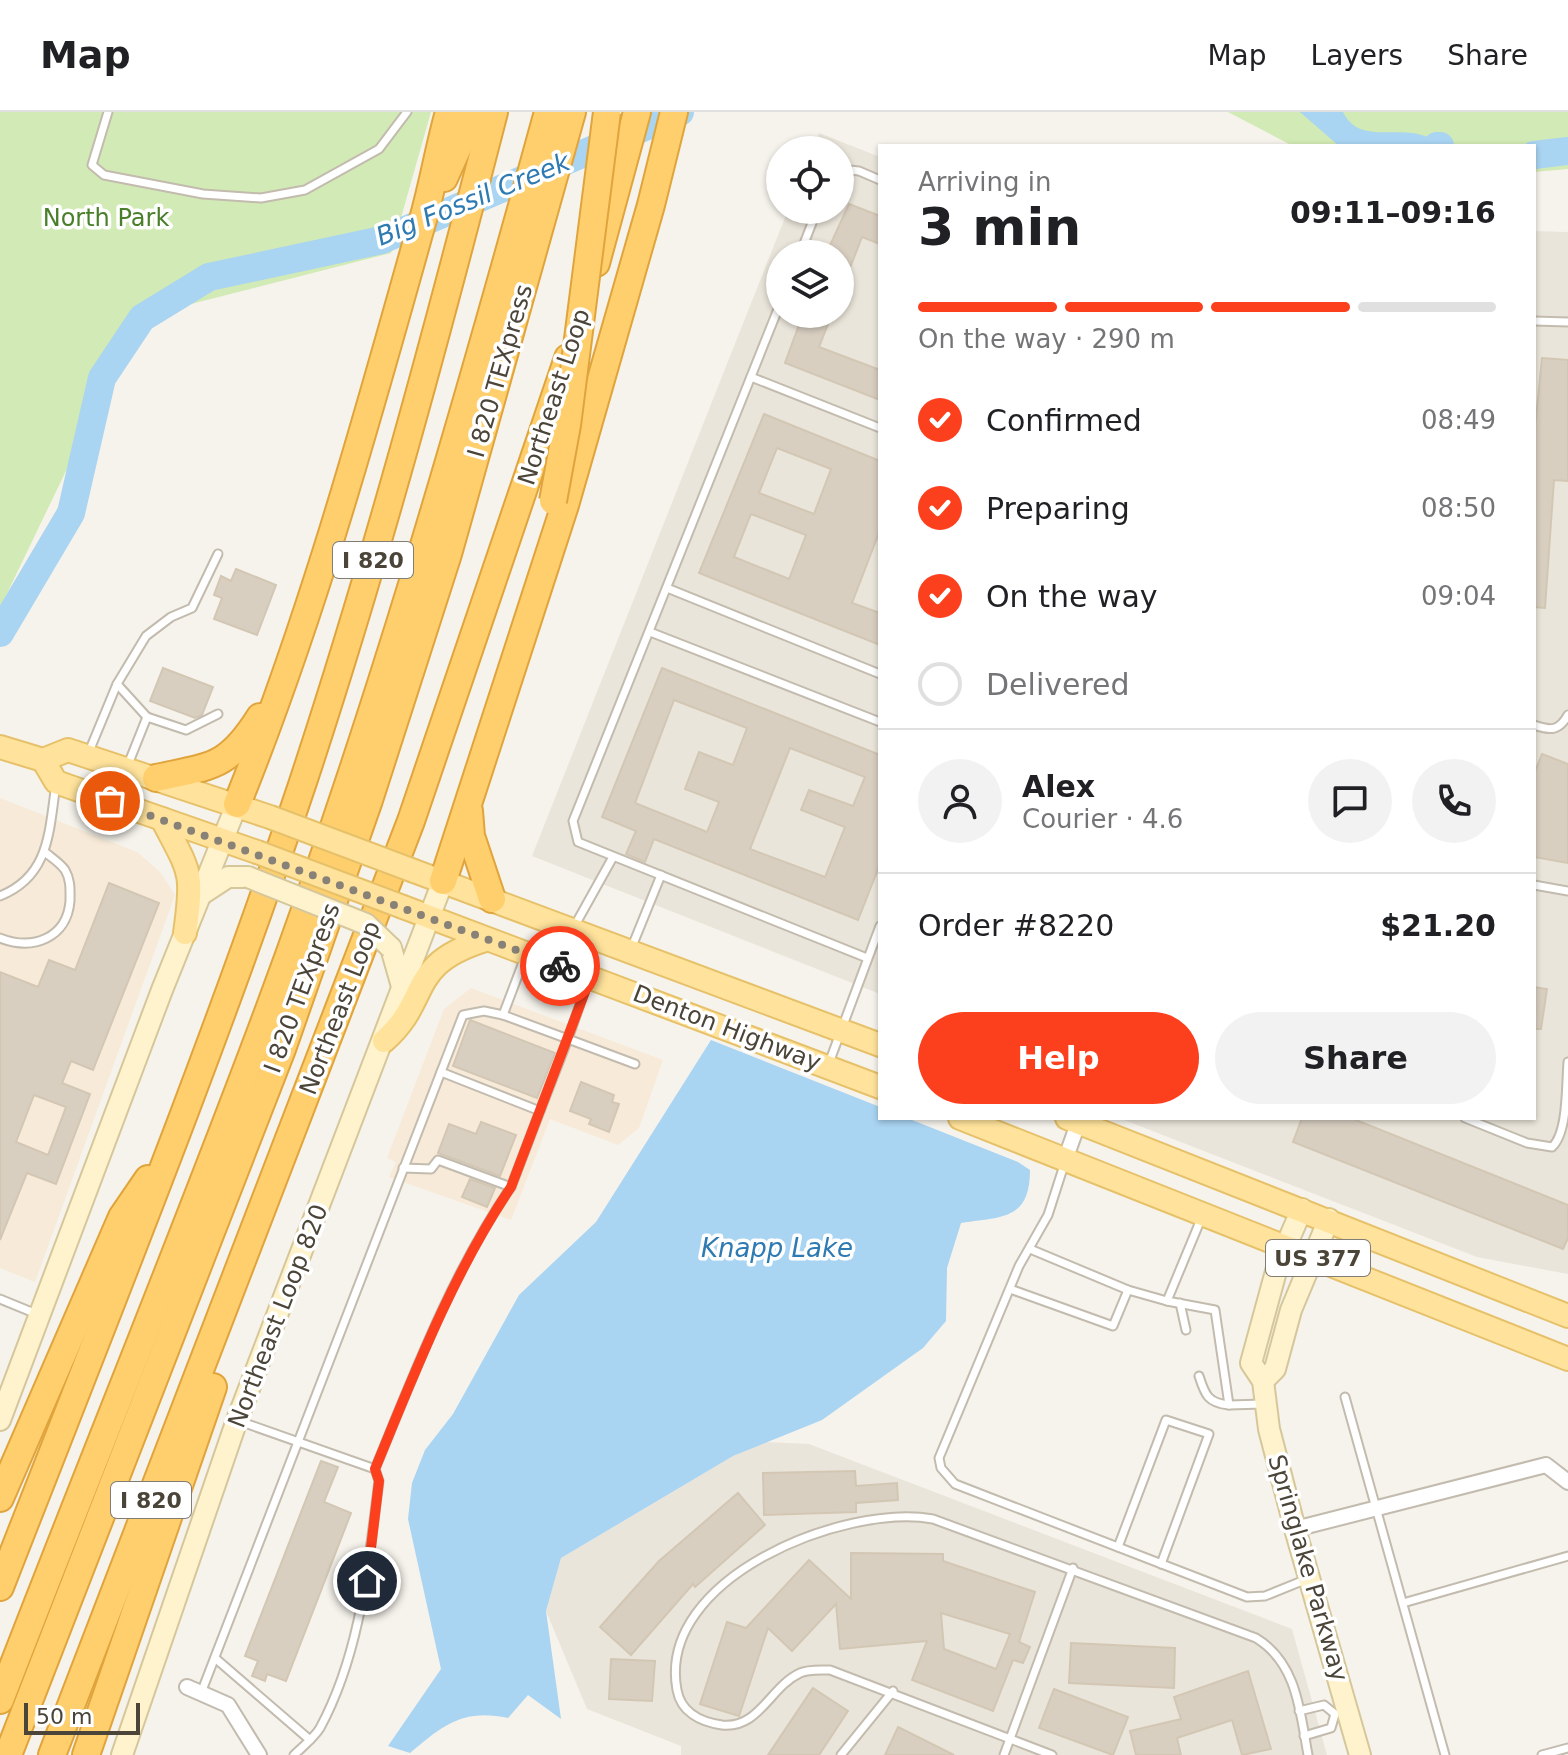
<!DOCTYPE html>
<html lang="en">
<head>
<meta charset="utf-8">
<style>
	:root { --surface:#fff; --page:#f2f2f2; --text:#202124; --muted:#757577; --line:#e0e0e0; --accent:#fc3f1d }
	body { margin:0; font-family:"DejaVu Sans",sans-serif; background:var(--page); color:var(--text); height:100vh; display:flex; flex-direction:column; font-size:30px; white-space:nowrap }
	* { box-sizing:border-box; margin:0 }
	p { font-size:26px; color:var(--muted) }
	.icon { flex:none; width:44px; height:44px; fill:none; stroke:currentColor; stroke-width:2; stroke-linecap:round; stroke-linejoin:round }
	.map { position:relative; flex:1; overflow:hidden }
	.details { position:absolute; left:878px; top:32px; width:658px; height:976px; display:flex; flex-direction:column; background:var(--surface); border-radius:0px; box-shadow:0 2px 6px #0004 }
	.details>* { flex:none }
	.tools { position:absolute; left:766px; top:24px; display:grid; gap:16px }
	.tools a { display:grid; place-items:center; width:88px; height:88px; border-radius:50%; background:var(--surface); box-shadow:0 2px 6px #0004; font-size:40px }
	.scale { position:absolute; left:24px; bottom:20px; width:116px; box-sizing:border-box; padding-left:8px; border:4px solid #4b4439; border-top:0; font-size:22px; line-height:28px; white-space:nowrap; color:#4b4439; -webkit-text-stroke:6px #fff; paint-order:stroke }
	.pin { position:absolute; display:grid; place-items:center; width:68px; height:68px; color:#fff; margin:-34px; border:4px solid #fff; border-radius:50%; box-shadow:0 2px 8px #0007 }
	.courier { position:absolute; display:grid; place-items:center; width:80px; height:80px; margin:-40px; border:6px solid #fc3f1d; border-radius:50%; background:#fff; color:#222; box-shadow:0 2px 10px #0007 }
	.head em { font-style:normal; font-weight:800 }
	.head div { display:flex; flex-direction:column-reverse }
	.head { display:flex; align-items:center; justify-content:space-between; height:136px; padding:0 40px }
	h1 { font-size:52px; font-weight:800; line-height:60px }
	.bar { display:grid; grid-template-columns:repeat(4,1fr); gap:12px 8px; align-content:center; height:96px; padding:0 40px }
	.bar i { height:10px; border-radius:6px; background:var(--line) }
	.bar .current { background:var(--accent) }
	.bar p { grid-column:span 4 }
	.line { display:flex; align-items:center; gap:20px; padding:0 40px; border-top:2px solid var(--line) }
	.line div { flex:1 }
	.round { display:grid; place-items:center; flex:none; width:84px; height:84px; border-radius:42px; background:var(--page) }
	ol { padding:0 40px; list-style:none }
	li { display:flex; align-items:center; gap:24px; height:88px }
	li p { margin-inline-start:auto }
	li .icon { padding:8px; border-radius:50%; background:var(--accent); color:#fff; stroke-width:4 }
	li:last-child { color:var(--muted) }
	li i { width:44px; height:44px; border:4px solid var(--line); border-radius:50% }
	.button { display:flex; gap:16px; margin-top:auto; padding:16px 40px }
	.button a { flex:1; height:92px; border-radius:48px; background:var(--accent); color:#fff; font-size:32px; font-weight:800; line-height:92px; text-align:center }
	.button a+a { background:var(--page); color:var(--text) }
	header { display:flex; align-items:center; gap:48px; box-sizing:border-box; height:112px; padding:0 40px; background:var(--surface); border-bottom:2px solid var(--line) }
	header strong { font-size:38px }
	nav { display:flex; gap:44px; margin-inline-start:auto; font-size:28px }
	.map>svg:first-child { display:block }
	.residential { fill:#eae5da; fill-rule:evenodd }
	.commercial { fill:#f7ead8 }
	.green { fill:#d2eab5 }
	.water { fill:#a9d4f2 }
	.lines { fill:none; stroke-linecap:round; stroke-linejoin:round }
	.river { stroke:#a9d4f2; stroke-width:28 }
	.building { fill:#d8cfc1; stroke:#d3c7b4; stroke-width:2; fill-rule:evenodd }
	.lane-casing { stroke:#c2bbae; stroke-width:11 }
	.street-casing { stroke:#c2bbae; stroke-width:18 }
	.secondary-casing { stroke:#d6c79b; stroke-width:24 }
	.primary-casing { stroke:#e6c16a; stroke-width:26 }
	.highway-casing { stroke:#e0a43c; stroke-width:30 }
	.lane { stroke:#fff; stroke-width:7 }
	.street { stroke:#fff; stroke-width:14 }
	.secondary { stroke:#fff3cd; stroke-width:20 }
	.primary { stroke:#ffe39c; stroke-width:22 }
	.highway { stroke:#ffcf6e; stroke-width:26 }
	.secondary-bridge-casing { stroke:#d6c79b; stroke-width:24; stroke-linecap:butt }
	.primary-bridge-casing { stroke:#e6c16a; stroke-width:26; stroke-linecap:butt }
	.highway-bridge-casing { stroke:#e0a43c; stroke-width:30; stroke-linecap:butt }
	.secondary-bridge { stroke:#fff3cd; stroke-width:20 }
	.primary-bridge { stroke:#ffe39c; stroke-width:22 }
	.highway-bridge { stroke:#ffcf6e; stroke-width:26 }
	.done { stroke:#878178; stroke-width:8; stroke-dasharray:0 14.4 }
	.route { stroke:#fc3f1d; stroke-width:10 }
	.labels { text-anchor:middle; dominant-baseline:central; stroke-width:7; stroke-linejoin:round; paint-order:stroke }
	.shield { fill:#fff; stroke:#817c74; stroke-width:2 }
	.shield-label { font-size:22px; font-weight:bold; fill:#4b4439 }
	.park-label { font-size:24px; fill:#4a7f2a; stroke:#fff }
	.street-label { font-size:24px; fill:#4b4439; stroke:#fff }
	.water-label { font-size:26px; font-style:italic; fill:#2e7ab2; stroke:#fff }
</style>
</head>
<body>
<header>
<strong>Map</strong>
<nav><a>Map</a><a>Layers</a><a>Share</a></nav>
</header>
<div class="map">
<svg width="1568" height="1643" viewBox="0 0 1568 1643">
	<rect width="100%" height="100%" fill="#f6f3ec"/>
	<!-- residential -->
	<g class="residential">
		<path d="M 819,21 L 880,45 L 880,882 L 532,744 L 788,98 L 840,98 L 840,38 L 812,38 ZM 780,142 L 840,142 L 840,202 L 780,202 Z"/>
		<path d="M 1534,119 L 1568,120 L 1568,1162 L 1477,1145 L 1119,1006 L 1534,1006 Z"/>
		<path d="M 767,1330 L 809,1332 L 1292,1517 L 1327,1643 L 681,1643 L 681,1634 L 587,1597 L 546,1499 L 561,1446 L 733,1344 Z"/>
	</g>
	<!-- commercial -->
	<g class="commercial">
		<path d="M 0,686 L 137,740 L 160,760 L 175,783 L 35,1170 L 0,1156 Z"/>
		<path d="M 471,876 L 663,948 L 639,1016 L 618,1033 L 550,1007 L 511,1108 L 389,1065 L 396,1050 L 387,1046 L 444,897 Z"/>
	</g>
	<!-- green -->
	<g class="green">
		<path d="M 0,0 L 431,0 L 391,141 L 140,205 L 0,496 Z"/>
		<path d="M 1228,0 L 1568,0 L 1568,57 L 1534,60 L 1534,34 L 1293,34 Z"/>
	</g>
	<!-- water -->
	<g class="water">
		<path d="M 1300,0 L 1343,0 C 1360,35 1400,10 1432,27 L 1432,34 L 1339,34 Z"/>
		<path d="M 711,928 L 880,995 L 880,1006 L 907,1006 L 1018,1050 L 1030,1058 C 1030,1108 1002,1105 961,1111 L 947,1156 L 946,1209 L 923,1236 L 822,1308 L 733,1344 L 561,1446 L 546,1499 L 561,1607 L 528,1583 L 508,1606 C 463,1596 442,1614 410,1641 L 388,1634 L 441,1557 L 408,1407 L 412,1371 L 425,1338 L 453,1302 L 519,1183 L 596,1110 Z"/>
	</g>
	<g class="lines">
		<!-- river -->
		<g class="river">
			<path d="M 1437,34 L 1440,34"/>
			<path d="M 1534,43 L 1568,39"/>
			<path d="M 0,521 L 71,401 L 102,266 L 142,206 L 209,165 L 382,128 L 680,0"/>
		</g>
	</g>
	<!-- building -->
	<g class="building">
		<path d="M 849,92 L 880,104 L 880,132 L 862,125 L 841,179 L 840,142 L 826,142 Z"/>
		<path d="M 803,202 L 832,202 L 819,235 L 880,258 L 880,288 L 785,251 Z"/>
		<path d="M 1542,246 L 1568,248 L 1568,369 L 1554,368 L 1545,496 L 1534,495 L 1534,326 Z"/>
		<path d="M 764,302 L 880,349 L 880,418 L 852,491 L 880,501 L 880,533 L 699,461 ZM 777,336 L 831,357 L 814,402 L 759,381 ZM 751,402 L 806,423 L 789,467 L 734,445 Z"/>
		<path d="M 236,457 L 276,473 L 257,523 L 214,507 L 222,486 L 214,483 L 221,464 L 231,469 Z"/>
		<path d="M 163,556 L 213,575 L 202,603 L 195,606 L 150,589 Z"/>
		<path d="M 662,556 L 880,643 L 880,752 L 858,808 L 654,727 L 645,750 L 626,742 L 636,719 L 602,705 ZM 674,588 L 747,616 L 733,653 L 699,640 L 685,677 L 719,690 L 707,720 L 635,691 ZM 790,636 L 865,665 L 853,694 L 809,678 L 801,698 L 845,715 L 825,765 L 750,737 Z"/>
		<path d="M 1542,642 L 1568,652 L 1568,751 L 1534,745 L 1534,662 Z"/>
		<path d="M 109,771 L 159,791 L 93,958 L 71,949 L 62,971 L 90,982 L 56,1072 L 27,1061 L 0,1128 L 0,860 L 38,875 L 49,848 L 75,858 ZM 34,983 L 66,995 L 48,1043 L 16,1030 Z"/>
		<path d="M 1534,875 L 1547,877 L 1541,917 L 1534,917 Z"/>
		<path d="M 470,908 L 555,941 L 537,986 L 453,954 Z"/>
		<path d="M 581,970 L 614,983 L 612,990 L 619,992 L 609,1020 L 589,1012 L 591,1007 L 570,999 Z"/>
		<path d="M 1302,1006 L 1351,1006 L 1568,1093 L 1568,1126 L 1563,1137 L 1293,1030 Z"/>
		<path d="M 481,1010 L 516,1023 L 500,1064 L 438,1041 L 449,1012 L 476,1022 Z"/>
		<path d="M 470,1067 L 495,1076 L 487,1095 L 462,1085 Z"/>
		<path d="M 321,1349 L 338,1355 L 324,1390 L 351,1401 L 286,1569 L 267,1562 L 265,1569 L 252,1564 L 258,1549 L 245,1544 Z"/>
		<path d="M 855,1359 L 856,1374 L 897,1371 L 898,1388 L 856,1391 L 856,1400 L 764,1403 L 763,1361 Z"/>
		<path d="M 738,1381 L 765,1413 L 695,1475 L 693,1472 L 631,1543 L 600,1515 L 659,1449 Z"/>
		<path d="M 851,1441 L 943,1442 L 943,1449 L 1035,1480 L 1019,1530 L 1030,1535 L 1023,1551 L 1013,1548 L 993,1599 L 912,1568 L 927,1529 L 840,1537 L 836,1492 L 792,1539 L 768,1516 L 739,1604 L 700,1592 L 727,1510 L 746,1516 L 809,1448 L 851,1487 ZM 941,1501 L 1010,1522 L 996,1557 L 944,1537 Z"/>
		<path d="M 1071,1531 L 1175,1536 L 1174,1576 L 1069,1571 Z"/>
		<path d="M 611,1547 L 655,1549 L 652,1589 L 609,1587 Z"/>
		<path d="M 1248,1559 L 1271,1637 L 1242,1643 L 1232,1608 L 1177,1626 L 1181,1643 L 1136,1643 L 1130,1619 L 1181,1607 L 1174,1585 Z"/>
		<path d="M 813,1576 L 848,1599 L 819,1643 L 768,1643 Z"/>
		<path d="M 1054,1577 L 1128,1605 L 1113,1643 L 1039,1616 Z"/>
		<path d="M 898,1615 L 954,1643 L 885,1643 Z"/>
	</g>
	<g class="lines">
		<!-- lane casing -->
		<g class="lane-casing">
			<g id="lane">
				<path d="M 108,0 L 92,53 L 104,63 L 203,82 L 261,86 L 305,78 L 379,37 L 407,0"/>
				<path d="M 840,57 L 859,59 L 880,68"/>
				<path d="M 800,142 L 817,98"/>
				<path d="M 780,192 L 573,709 L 578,730 L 867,846"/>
				<path d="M 1534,209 L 1568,210"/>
				<path d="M 751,265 L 880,316"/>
				<path d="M 667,476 L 880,562"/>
				<path d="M 650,520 L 880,610"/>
				<path d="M 117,572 L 147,605"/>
				<path d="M 1534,613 C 1551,619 1559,619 1568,603"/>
				<path d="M 88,642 L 117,572 L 146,524 L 171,505 L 192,496 L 218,442"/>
				<path d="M 127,655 L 147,605 L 186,618 L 218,602"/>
				<path d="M 1534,773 L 1568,779"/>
				<path d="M 0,784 C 50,764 49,719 56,672"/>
				<path d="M 574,815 L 613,745"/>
				<path d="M 0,826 C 33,839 67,826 70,789 C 70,778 71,768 65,758 C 60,751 52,746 46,741"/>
				<path d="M 631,837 L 661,763"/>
				<path d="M 503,903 L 568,927 L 588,869"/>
				<path d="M 829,951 L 880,814"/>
				<path d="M 540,999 L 568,927 L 635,952"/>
				<path d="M 1465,1006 L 1527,1031 L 1552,1035 C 1568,1021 1566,973 1568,950"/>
				<path d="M 1065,1050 L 1048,1103 L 1019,1154 L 939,1346 L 941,1356 L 955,1372 L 1247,1485 L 1265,1484 L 1307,1467"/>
				<path d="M 403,1056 L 431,1057 L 438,1048 L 511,1075 L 540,999 L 441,960"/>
				<path d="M 1201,1107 L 1167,1189 L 1215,1198 L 1229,1293 L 1263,1292"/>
				<path d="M 1010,1177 L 1113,1214 L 1128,1178 L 1030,1137"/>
				<path d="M 1128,1178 L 1167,1189"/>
				<path d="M 0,1187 L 39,1203"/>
				<path d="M 1180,1191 L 1186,1218"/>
				<path d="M 1199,1264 C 1205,1283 1208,1291 1229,1293"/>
				<path d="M 1345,1285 L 1445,1643"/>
				<path d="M 239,1309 L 375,1357 L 379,1369 C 368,1453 361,1540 320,1616 C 314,1626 302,1635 294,1643"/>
				<path d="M 375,1357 C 414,1262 452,1161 511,1075"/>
				<path d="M 1118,1435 L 1166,1308 L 1209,1322 L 1161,1452"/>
				<path d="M 1403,1491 L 1568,1444"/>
				<path d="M 215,1546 L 310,1628"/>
				<path d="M 201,1581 L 463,903 L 484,899 L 503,903 L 525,845"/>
				<path d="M 1299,1599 L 1324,1593 L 1335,1602"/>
				<path d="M 1304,1624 L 1331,1616 L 1335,1602"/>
				<path d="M 841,1643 L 893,1579"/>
				<path d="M 1004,1643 L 1073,1456"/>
				<path d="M 1052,1643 L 830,1558 C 820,1558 808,1557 800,1561 C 770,1575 759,1617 722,1613 C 700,1610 681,1600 677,1578 C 656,1466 845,1391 933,1407 L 1256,1526 C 1297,1551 1300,1599 1308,1643"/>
				<path d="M 1542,1643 L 1568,1636"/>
			</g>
		</g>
		<!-- street casing -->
		<g class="street-casing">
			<g id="street">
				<path d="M 1065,1048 L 1080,1006"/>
				<path d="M 1295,1417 L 1546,1353 L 1568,1370"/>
				<path d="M 187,1575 L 228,1593 L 259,1643"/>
			</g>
		</g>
		<!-- secondary casing -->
		<g class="secondary-casing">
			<g id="secondary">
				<path d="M 202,782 L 228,765 L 248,765"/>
				<path d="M 391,836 L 403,878"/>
				<path d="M 1302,1097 L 1278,1152 L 1251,1251 L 1263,1269 L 1269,1317 L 1295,1417 L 1360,1643"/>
				<path d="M 1263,1269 L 1275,1257 L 1291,1198 L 1329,1107"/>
				<path d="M 0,1308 L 162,878 L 237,692"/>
				<path d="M 122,1643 L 237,1308 L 443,769"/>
			</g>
		</g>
		<!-- primary casing -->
		<g class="primary-casing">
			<g id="primary">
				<path d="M 0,635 L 43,648 L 68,638 L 270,705"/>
				<path d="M 43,648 L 56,670 L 257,740"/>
				<path d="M 162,707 C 190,761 194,758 185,821"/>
				<path d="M 414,759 L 880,933"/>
				<path d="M 403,795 L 880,975"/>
				<path d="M 384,929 C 432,887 405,853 485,828"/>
				<path d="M 960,1006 L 1568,1247"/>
				<path d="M 1067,1006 L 1568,1204"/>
			</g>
		</g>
		<!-- highway casing -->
		<g class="highway-casing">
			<g id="highway">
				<path d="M 444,66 L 474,0"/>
				<path d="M 596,151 L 637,0"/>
				<path d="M 156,666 C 212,654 228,656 260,605"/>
				<path d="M 237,692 C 312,506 366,311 420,118 C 432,79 438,39 449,0"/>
				<path d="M 469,699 L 471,724 L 492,787"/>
				<path d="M 443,769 L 565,393 L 651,93 L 674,0"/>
				<path d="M 0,1386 L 122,1105 L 148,1067"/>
				<path d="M 0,1475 C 104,1208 212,942 303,670 C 376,449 436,225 494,0"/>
				<path d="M 0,1588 C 86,1365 177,1143 261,919 C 374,619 463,309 548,0"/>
				<path d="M 8,1643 L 282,937 L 369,688 L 448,442 L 572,0"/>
				<path d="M 52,1643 L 411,709 L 568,246"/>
				<path d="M 86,1643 L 213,1275"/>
			</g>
		</g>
		<!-- lane -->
		<use href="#lane" class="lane"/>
		<!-- street -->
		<use href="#street" class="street"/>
		<!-- secondary -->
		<use href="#secondary" class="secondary"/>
		<!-- primary -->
		<use href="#primary" class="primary"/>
		<!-- highway -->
		<use href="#highway" class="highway"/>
		<!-- secondary-bridge casing -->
		<g class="secondary-bridge-casing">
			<path id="secondary-bridge" d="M 248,765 L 366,812 L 391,836"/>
		</g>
		<!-- primary-bridge casing -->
		<g class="primary-bridge-casing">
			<g id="primary-bridge">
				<path d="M 270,705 L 414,759"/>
				<path d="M 257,740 L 403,795"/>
			</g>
		</g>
		<!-- highway-bridge casing -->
		<g class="highway-bridge-casing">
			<path id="highway-bridge" d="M 553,389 L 567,313 L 607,0"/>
		</g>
		<!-- secondary-bridge -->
		<use href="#secondary-bridge" class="secondary-bridge"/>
		<!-- primary-bridge -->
		<use href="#primary-bridge" class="primary-bridge"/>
		<!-- highway-bridge -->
		<use href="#highway-bridge" class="highway-bridge"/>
	</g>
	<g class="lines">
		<!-- done -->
		<path class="done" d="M 110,689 L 560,854"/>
		<!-- route -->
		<path class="route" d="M 367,1469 L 379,1369 L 375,1357 C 414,1262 453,1161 511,1075 L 586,877 L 589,865 L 560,854"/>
	</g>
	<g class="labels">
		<!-- shield labels -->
		<g class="shield">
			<rect x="333" y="430" width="80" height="36" rx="6"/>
			<rect x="1266" y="1128" width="104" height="36" rx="6"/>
			<rect x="111" y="1370" width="80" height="36" rx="6"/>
		</g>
		<g class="shield-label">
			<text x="373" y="448">I 820</text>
			<text x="1318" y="1146">US 377</text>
			<text x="151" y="1388">I 820</text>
		</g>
		<!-- park labels -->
		<g class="park-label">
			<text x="106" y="106">North Park</text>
		</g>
		<!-- street labels -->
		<g class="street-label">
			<text transform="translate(500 259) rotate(-74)">I 820 TEXpress</text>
			<text transform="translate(554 285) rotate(-72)">Northeast Loop</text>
			<text transform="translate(302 876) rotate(-70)">I 820 TEXpress</text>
			<text transform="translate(340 896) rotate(-69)">Northeast Loop</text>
			<text transform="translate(727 916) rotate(21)">Denton Highway</text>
			<text transform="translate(278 1204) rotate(-69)">Northeast Loop 820</text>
			<text transform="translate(1308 1456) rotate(74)">Springlake Parkway</text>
		</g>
		<!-- water labels -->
		<g class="water-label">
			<text transform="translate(473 87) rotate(-22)">Big Fossil Creek</text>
			<text x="777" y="1136">Knapp Lake</text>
		</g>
	</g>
</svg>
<div class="tools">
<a><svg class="icon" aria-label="locate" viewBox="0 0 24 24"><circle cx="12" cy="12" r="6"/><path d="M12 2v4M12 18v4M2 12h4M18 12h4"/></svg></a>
<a><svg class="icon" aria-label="layers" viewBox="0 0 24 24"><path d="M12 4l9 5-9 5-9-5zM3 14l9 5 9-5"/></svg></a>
</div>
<div class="scale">50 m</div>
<div class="pin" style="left:110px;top:689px;background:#ea580c"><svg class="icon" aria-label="bag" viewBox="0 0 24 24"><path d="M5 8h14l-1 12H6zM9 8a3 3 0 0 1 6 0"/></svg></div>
<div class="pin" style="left:367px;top:1469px;background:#1f2937"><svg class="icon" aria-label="home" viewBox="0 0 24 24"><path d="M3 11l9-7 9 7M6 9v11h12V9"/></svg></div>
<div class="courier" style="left:560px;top:854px"><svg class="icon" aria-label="bike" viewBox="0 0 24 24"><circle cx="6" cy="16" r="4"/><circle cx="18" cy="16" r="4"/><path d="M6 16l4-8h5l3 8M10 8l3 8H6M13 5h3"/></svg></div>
<section class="details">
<div class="head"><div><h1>3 min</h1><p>Arriving in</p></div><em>09:11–09:16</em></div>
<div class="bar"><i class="current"></i><i class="current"></i><i class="current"></i><i></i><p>On the way · 290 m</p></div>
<ol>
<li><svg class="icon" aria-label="check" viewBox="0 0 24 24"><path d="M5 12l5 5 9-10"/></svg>Confirmed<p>08:49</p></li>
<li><svg class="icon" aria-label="check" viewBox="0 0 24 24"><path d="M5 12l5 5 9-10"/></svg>Preparing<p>08:50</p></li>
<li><svg class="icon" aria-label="check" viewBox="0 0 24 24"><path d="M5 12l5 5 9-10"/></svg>On the way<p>09:04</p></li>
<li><i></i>Delivered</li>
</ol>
<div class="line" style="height:144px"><a class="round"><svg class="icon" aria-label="person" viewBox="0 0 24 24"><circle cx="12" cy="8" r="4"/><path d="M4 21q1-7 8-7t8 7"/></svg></a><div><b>Alex</b><p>Courier · 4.6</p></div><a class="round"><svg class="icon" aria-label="chat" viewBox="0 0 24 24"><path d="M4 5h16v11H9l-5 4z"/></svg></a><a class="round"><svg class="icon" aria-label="phone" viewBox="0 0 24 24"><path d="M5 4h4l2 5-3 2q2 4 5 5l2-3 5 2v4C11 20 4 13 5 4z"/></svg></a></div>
<div class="line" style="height:104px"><div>Order #8220</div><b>$21.20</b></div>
<div class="button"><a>Help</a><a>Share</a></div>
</section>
</div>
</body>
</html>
